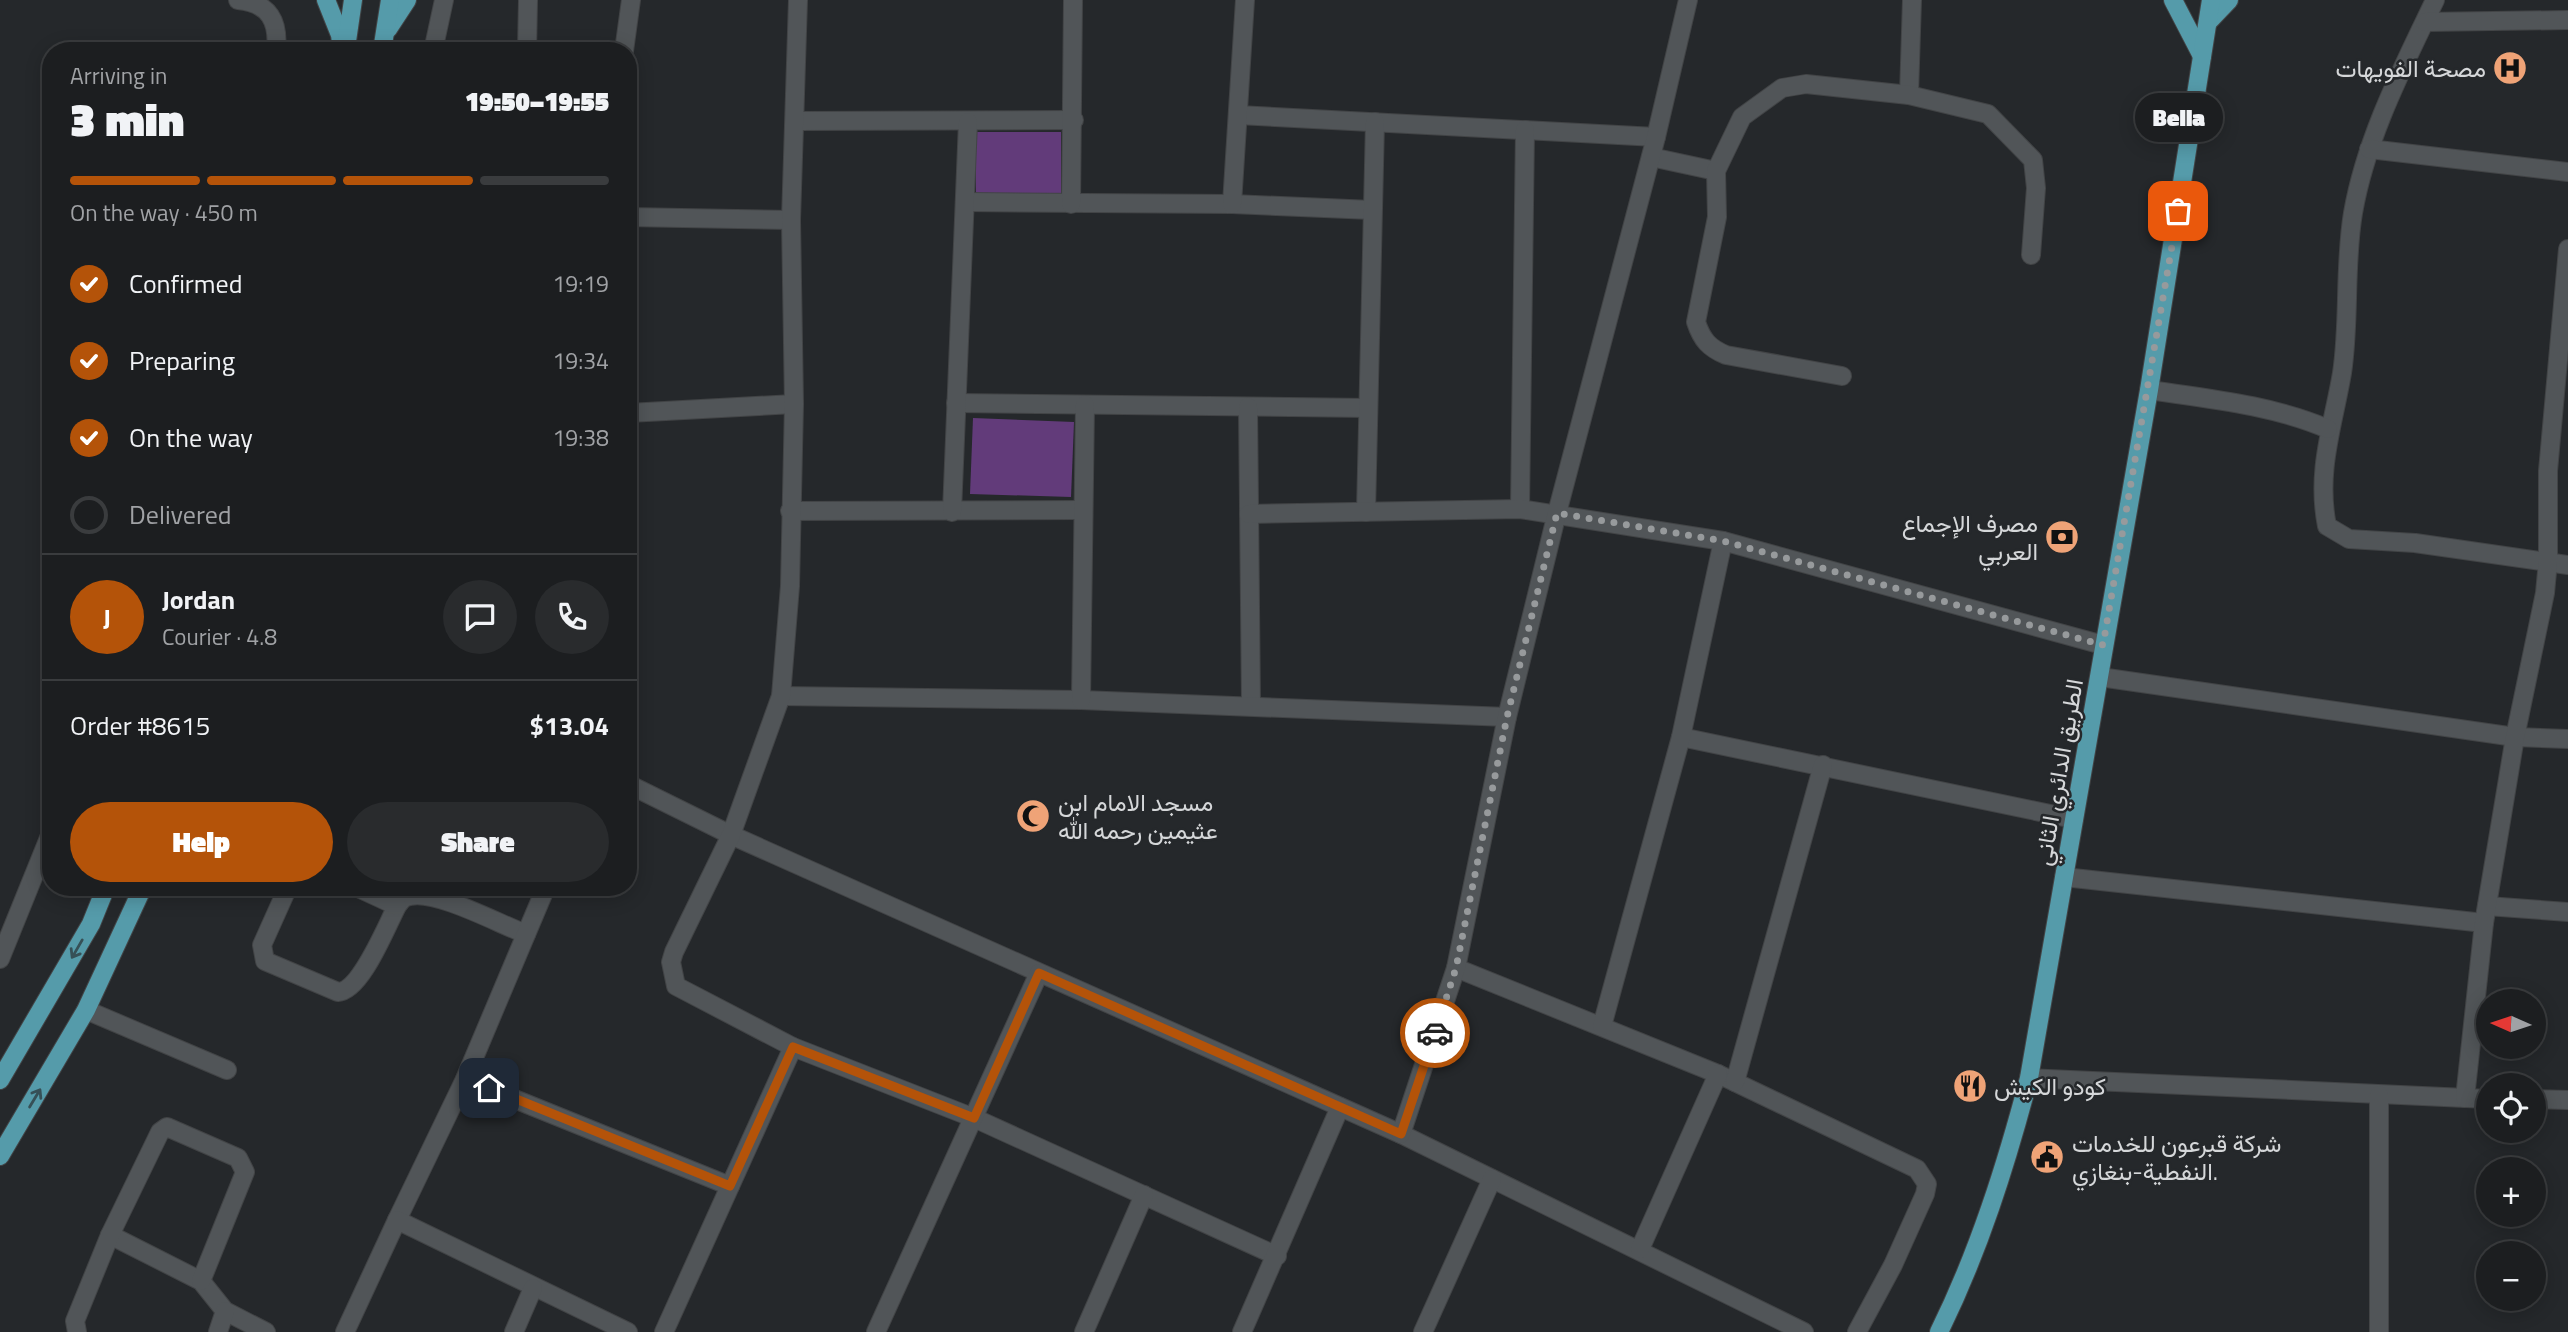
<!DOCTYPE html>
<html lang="en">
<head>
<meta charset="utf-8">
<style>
	:root { --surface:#1c1e20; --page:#292b2d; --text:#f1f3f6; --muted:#a0a2a5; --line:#3a3c3e; --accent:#b45309 }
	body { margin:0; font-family:"Titillium Web",Vazirmatn,sans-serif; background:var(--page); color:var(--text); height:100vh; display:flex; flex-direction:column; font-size:26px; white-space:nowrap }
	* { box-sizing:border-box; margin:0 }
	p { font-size:23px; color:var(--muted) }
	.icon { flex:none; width:38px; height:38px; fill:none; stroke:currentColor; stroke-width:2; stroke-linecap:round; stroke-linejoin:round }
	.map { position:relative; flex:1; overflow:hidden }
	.drawer { position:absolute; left:42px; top:42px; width:595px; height:854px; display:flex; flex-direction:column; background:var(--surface); border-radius:28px; box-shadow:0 4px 18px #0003,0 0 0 2px var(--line) }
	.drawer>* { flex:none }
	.needle { width:46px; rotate:273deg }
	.tools { position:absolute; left:2476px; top:989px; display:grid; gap:14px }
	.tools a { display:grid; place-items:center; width:70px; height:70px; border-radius:50%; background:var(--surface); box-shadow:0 4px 18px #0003,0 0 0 2px var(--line); font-size:35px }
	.pin { position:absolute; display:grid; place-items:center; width:60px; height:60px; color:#fff; margin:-30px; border-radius:14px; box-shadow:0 4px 10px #0006 }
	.courier { position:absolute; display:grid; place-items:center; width:70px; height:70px; margin:-35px; border:5px solid #b45309; border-radius:50%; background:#fff; color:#222; box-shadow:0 2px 9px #0007 }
	.bubble { position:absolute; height:49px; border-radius:24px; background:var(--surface); box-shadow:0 4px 18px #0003,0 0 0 2px var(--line); font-size:23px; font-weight:800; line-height:49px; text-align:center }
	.headline em { font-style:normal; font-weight:800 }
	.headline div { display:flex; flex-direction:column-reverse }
	.headline { display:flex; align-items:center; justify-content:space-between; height:119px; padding:0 28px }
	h1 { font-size:46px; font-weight:800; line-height:52px }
	.bar { display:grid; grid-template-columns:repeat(4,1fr); gap:10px 7px; align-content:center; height:84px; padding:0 28px }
	.bar i { height:9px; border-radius:5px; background:var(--line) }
	.bar .active { background:var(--accent) }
	.bar p { grid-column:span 4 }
	.line { display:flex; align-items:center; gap:18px; padding:0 28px; border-top:2px solid var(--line) }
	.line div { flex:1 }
	.round { display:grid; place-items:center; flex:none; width:74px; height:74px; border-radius:37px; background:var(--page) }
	ol { padding:0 28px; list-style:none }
	li { display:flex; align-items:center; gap:21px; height:77px }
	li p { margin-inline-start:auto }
	li .icon { padding:7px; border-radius:50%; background:var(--accent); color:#fff; stroke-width:4 }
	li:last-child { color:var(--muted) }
	li i { width:38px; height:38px; border:4px solid var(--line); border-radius:50% }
	.primary-button { display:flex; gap:14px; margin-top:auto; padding:14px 28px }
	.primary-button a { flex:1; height:80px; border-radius:42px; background:var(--accent); color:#fff; font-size:28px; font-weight:800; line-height:80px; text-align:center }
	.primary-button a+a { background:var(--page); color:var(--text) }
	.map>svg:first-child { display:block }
	.green { fill:#623b7a }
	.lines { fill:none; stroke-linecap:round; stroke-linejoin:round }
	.street-casing { stroke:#424446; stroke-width:20 }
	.primary-casing { stroke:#424446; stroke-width:20 }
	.street { stroke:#515558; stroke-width:18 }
	.primary { stroke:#559baa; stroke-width:18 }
	.oneway { stroke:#365057 }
	.done { stroke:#979a9c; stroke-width:7; stroke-dasharray:0 12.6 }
	.route { stroke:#b45309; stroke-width:9 }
	.labels { text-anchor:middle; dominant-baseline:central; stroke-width:5; stroke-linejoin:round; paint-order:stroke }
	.poi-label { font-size:24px; fill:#d5d7d9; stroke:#25282b; text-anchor:start }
	.street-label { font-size:24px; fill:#d5d7d9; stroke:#25282b }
</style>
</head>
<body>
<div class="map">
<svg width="2568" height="1332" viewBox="0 0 2568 1332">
	<rect width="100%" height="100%" fill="#25282b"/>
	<!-- green -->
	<g class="green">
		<path d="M 975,132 L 1061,132 L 1061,193 L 976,193 Z"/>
		<path d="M 973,418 L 1074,422 L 1071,497 L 970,494 Z"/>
	</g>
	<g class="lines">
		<!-- street casing -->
		<g class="street-casing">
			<g id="street">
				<path d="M 238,0 C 270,3 279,22 276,51"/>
				<path d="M 2435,0 C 2402,69 2366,138 2353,213 C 2344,266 2350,321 2342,373 C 2333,426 2316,471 2327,526 L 2349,539 L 2415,543 L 2568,565"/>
				<path d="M 2425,22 L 2568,20"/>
				<path d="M 433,51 L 444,0"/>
				<path d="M 527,51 L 528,0"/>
				<path d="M 624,51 L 631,0"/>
				<path d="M 1909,95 L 1912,0"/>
				<path d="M 1238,115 L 1656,137"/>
				<path d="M 795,121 L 1074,120"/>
				<path d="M 2369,149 L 2568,172"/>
				<path d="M 1651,157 L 1716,171"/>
				<path d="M 966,202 L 1232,204 L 1372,210"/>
				<path d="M 1071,204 L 1073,0"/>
				<path d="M 1232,204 L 1245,0"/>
				<path d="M 628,217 L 791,220"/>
				<path d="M 1842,376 L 1726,355 C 1709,348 1702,340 1696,322 L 1717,217 L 1716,171 L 1742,117 L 1782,88 L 1806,84 L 1909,95 L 1988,114 L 2033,160 L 2036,188 L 2031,255"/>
				<path d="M 2149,390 C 2210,399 2272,405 2328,429"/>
				<path d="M 956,403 L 1368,408"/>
				<path d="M 1248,407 L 1251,705"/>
				<path d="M 628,413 L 794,404"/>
				<path d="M 1520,509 L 1525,130"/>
				<path d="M 790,511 L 1082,510"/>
				<path d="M 952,512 L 968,122"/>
				<path d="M 1366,512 L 1375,122"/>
				<path d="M 1249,514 L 1520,509 L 1723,541 L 2103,645"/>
				<path d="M 2100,677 L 2515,737 L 2568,739"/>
				<path d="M 781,696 L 1081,700 L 1507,717"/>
				<path d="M 1081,700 L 1085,405"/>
				<path d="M 1681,737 L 2074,819"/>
				<path d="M 628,784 L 731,835 L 1401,1134 L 1804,1332"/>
				<path d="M 2064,877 L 2484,923"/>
				<path d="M 288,887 L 262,945 L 265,961 L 338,992 C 361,991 386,927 397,906 C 401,901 403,897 410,896 C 437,890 499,924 526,934"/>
				<path d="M 356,887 L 397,906"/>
				<path d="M 2487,906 L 2568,912"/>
				<path d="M 0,959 L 51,833"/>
				<path d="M 1456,968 L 1718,1074 L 1917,1169 L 1927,1184 L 1925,1194 L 1893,1265 L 1857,1332"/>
				<path d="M 86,1010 L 227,1070"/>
				<path d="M 1602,1026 L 1681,737 L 1723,541"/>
				<path d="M 793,1047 L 974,1118 L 1277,1256"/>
				<path d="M 2029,1078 L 2488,1099"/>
				<path d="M 465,1079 L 730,1186"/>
				<path d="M 1735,1082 L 1823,765"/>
				<path d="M 2379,1095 L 2379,1332"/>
				<path d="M 2465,1098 L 2484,923 L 2515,737 L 2545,593 L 2548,561 L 2548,471 L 2568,249"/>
				<path d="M 2534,1099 L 2568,1100"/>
				<path d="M 1401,1134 L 1456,968 L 1507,717 L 1557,513 L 1656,137 L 1688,0"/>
				<path d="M 397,1220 L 465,1079 L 546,887"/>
				<path d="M 110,1235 L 201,1281 L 225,1311 L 266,1332"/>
				<path d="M 1640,1249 L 1718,1074"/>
				<path d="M 77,1332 L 75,1321 L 110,1235 L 160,1132 L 167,1127 L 238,1158 L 245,1172 L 201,1281"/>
				<path d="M 218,1332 L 225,1311"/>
				<path d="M 345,1332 L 397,1220 L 628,1332"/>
				<path d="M 514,1332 L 533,1288"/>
				<path d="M 664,1332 L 793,1047 L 676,986 L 671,962 L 674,952 L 731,835 L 781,696 L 790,586 L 794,404 L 791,220 L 798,0"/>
				<path d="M 876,1332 L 1039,973"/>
				<path d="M 1084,1332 L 1144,1195"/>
				<path d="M 1242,1332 L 1340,1107"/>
				<path d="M 1423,1332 L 1492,1179"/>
			</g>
		</g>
		<!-- primary casing -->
		<g class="primary-casing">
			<g id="primary">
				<path d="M 326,0 L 340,35 L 342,51"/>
				<path d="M 2173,0 L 2202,56"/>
				<path d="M 2208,22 L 2229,0"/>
				<path d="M 388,29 L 407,0"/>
				<path d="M 346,48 L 353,0"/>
				<path d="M 382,51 L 390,0"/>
				<path d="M 0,1080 L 91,924 L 106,887"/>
				<path d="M 0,1156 L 86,1010 L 143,887"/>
				<path d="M 1939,1332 C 1979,1251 2006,1165 2029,1078 L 2149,390 L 2211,0"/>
			</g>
		</g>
		<!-- street -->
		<use href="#street" class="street"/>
		<!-- primary -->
		<use href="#primary" class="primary"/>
	</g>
	<!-- one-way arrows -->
	<defs><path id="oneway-shaft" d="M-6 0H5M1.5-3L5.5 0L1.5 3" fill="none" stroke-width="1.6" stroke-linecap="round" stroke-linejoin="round" transform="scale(1.75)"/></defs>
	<g class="oneway">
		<use href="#oneway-shaft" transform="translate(77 949) rotate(120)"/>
		<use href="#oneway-shaft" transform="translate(35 1098) rotate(-59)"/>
	</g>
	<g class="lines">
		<!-- done -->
		<path class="done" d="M 1435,1033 L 1456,968 L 1507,717 L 1557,513 L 1723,541 L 2103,645 L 2178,211"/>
		<!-- route -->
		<path class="route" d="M 489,1088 L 730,1186 L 793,1047 L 974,1118 L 1039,973 L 1401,1134 L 1435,1033"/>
	</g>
	<!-- icons -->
	<defs>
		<g id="hospital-disc" transform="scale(1.75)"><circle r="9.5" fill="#efa377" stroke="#25282b"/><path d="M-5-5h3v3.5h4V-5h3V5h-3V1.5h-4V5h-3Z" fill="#111"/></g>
		<g id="bank-disc" transform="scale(1.75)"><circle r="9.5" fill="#efa377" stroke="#25282b"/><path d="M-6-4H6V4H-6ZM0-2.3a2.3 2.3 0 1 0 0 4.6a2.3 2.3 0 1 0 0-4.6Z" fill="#111"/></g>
		<g id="mosque-disc" transform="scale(1.75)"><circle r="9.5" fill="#efa377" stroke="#25282b"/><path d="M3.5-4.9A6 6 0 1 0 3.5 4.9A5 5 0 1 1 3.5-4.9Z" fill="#111"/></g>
		<g id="restaurant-disc" transform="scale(1.75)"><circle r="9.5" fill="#efa377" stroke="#25282b"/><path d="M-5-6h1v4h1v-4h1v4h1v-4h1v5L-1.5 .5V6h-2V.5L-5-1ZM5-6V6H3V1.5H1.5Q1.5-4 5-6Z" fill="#111"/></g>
		<g id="civic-disc" transform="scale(1.75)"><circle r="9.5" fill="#efa377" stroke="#25282b"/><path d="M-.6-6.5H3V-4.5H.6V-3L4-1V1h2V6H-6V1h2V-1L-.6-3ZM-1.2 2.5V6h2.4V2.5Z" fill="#111"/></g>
	</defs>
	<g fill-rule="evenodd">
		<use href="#hospital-disc" x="2510" y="68"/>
		<use href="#bank-disc" x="2062" y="537"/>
		<use href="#mosque-disc" x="1033" y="816"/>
		<use href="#restaurant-disc" x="1970" y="1086"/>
		<use href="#civic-disc" x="2047" y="1157"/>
	</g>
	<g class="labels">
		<!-- poi labels -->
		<g class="poi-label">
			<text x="2486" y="68" text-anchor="end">مصحة الفويهات</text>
			<text x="2038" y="523" text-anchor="end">مصرف الإجماع<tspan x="2038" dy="28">العربي</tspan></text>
			<text x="1058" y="802">مسجد الامام ابن<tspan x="1058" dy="28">عثيمين رحمه الله</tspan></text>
			<text x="1994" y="1086">كودو الكيش</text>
			<text x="2072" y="1143">شركة قبرعون للخدمات<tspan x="2072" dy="28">النفطية-بنغازي.</tspan></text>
		</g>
		<!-- street labels -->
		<g class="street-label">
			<text transform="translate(2058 772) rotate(-80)">الطريق الدائري الثاني</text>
		</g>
	</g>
</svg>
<div class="tools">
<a><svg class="needle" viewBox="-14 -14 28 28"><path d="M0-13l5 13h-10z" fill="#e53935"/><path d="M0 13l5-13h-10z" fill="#a0a2a5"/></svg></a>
<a><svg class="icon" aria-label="locate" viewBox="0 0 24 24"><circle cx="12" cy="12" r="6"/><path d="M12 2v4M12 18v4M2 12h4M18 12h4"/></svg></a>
<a>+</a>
<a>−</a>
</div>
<div class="pin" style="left:2178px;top:211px;background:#ea580c"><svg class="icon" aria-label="bag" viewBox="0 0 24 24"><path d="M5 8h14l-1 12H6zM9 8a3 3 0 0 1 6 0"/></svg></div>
<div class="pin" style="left:489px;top:1088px;background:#1f2937"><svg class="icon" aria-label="home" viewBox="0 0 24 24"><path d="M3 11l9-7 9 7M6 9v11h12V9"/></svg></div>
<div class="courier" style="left:1435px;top:1033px"><svg class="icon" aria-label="car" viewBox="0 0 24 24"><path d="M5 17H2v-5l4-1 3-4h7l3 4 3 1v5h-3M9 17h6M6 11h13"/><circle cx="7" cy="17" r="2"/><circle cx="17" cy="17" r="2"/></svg></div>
<div class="bubble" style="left:2135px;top:93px;width:88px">Bella</div>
<section class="drawer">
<div class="headline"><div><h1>3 min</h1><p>Arriving in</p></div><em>19:50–19:55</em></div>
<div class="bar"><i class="active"></i><i class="active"></i><i class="active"></i><i></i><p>On the way · 450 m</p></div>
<ol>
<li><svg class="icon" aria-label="check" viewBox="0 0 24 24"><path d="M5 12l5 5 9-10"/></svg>Confirmed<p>19:19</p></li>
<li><svg class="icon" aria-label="check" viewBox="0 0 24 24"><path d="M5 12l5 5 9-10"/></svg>Preparing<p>19:34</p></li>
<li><svg class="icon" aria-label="check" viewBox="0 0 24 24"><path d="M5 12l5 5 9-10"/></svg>On the way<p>19:38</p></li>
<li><i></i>Delivered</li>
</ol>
<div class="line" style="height:126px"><b class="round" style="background:var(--accent);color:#fff">J</b><div><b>Jordan</b><p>Courier · 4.8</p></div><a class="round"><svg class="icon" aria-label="chat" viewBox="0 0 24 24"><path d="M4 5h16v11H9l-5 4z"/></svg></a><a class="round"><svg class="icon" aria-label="phone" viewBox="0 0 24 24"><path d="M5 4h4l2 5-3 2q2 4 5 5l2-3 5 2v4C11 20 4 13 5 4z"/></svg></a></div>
<div class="line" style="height:91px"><div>Order #8615</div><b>$13.04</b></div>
<div class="primary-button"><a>Help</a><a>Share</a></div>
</section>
</div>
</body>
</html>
